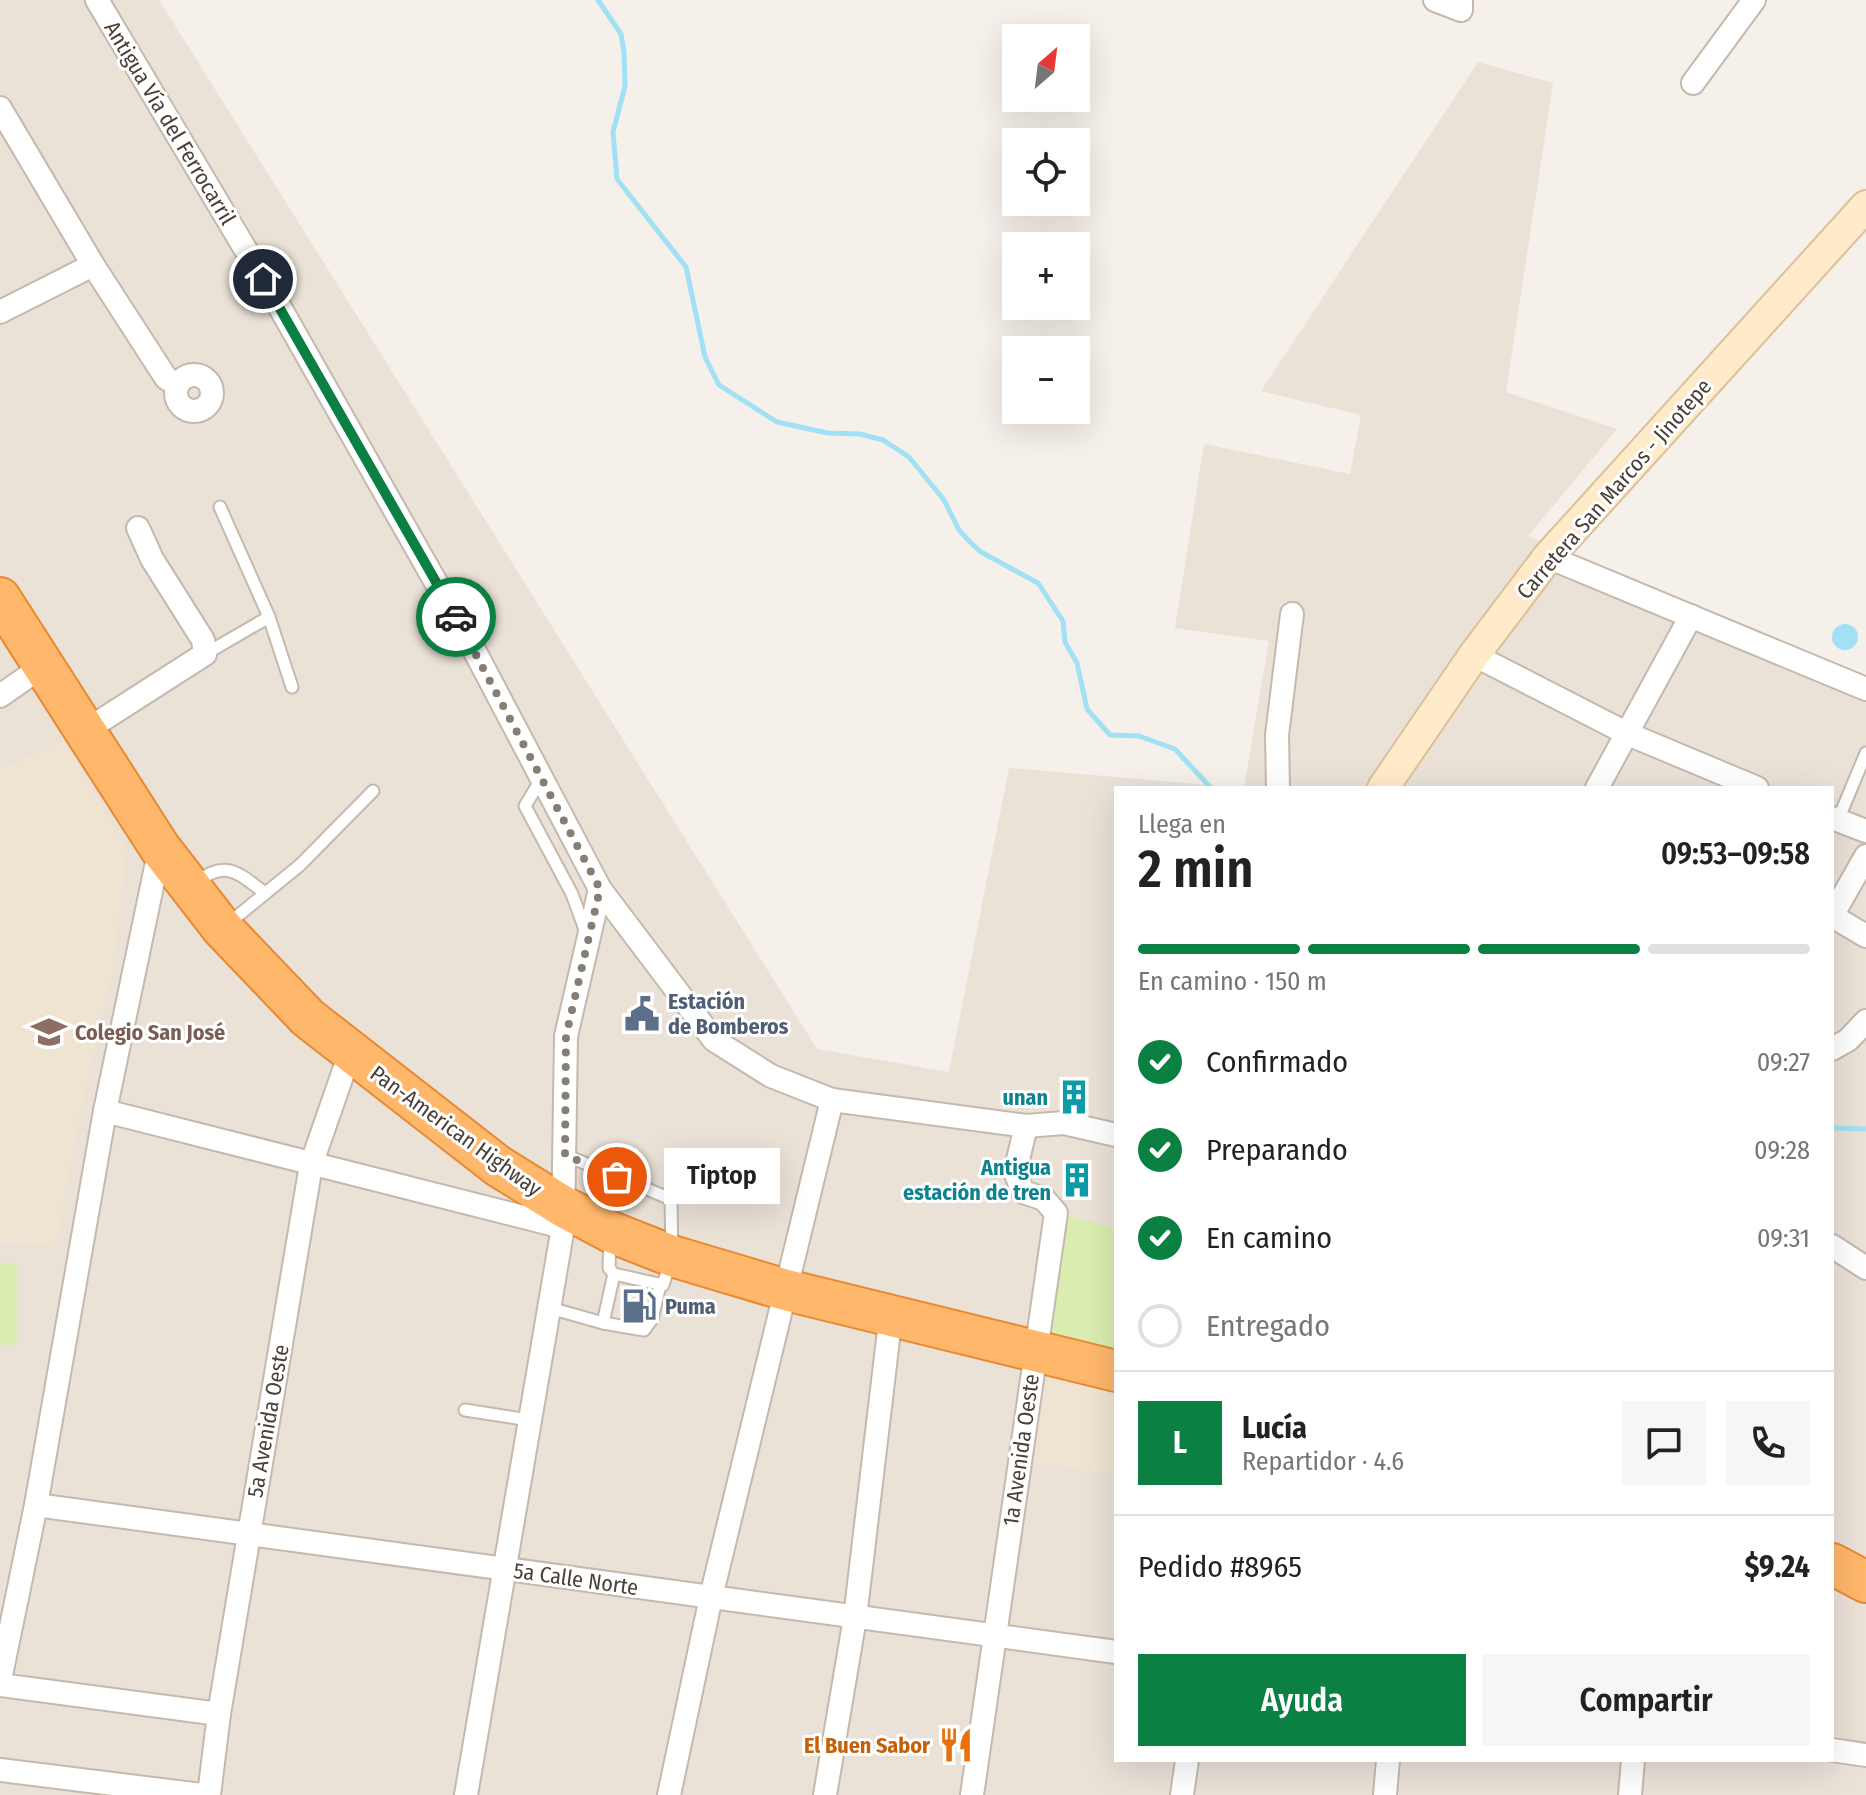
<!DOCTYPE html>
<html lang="es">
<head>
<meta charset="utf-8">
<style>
	:root { --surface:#fff; --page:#f6f6f6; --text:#222; --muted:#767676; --line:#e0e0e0; --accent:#0b8043 }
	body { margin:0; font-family:"Fira Sans Condensed",sans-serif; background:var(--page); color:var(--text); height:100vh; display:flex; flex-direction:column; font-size:30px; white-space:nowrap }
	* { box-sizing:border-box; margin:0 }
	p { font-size:26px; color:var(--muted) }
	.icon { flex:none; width:44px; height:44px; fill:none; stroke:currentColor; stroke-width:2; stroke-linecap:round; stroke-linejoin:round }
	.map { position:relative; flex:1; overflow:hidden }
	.panel { position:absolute; left:1114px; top:786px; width:720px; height:976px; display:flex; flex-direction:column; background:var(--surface); border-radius:0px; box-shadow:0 8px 32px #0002 }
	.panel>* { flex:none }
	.needle { width:52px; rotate:28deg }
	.controls { position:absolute; left:1002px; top:24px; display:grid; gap:16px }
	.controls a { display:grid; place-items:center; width:88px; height:88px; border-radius:0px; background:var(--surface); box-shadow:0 8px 32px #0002; font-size:40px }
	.pin { position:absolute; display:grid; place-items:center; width:68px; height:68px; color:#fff; margin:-34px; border:4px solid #fff; border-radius:50%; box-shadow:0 2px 8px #0007 }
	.courier { position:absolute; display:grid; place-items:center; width:80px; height:80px; margin:-40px; border:6px solid #0b8043; border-radius:50%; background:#fff; color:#222; box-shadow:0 2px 10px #0007 }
	.bubble { position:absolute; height:56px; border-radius:0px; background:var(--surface); box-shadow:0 8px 32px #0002; font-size:26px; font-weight:600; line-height:56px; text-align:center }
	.headline em { font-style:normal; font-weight:600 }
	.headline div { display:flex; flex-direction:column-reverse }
	.headline { display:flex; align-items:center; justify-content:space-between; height:136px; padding:0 24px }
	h1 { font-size:52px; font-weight:600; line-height:60px }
	.bar { display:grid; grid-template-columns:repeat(4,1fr); gap:12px 8px; align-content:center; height:96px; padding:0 24px }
	.bar i { height:10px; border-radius:6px; background:var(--line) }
	.bar .on { background:var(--accent) }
	.bar p { grid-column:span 4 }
	.line { display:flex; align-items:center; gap:20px; padding:0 24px; border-top:2px solid var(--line) }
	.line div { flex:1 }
	.round { display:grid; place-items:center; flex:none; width:84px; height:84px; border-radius:0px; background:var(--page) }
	ol { padding:0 24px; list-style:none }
	li { display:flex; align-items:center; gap:24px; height:88px }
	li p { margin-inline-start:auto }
	li .icon { padding:8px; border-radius:50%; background:var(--accent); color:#fff; stroke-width:4 }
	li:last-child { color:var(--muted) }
	li i { width:44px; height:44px; border:4px solid var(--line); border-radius:50% }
	.button { display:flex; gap:16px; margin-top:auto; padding:16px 24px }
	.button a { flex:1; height:92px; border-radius:0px; background:var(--accent); color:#fff; font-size:32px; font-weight:600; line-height:92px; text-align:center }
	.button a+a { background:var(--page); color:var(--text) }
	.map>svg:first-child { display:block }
	.residential { fill:#eae1d7; fill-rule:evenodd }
	.education { fill:#efe3d2 }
	.green { fill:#daecb0 }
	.water { fill:#a2e0f5 }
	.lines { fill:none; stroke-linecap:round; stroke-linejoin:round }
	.stream { stroke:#a2e0f5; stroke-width:5 }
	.lane-casing { stroke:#c5b9ae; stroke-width:15 }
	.street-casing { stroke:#c5b9ae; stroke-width:26 }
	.secondary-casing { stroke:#dbc098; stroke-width:34 }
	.highway-casing { stroke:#e88931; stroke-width:44 }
	.lane { stroke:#fff; stroke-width:11 }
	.street { stroke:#fff; stroke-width:22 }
	.secondary { stroke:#ffeaca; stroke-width:30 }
	.highway { stroke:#ffb76b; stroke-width:40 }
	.done { stroke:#867e75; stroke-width:8; stroke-dasharray:0 14.4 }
	.route { stroke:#0b8043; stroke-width:10 }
	.labels { text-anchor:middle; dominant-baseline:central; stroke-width:6; stroke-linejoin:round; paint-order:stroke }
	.street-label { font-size:22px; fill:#4a4037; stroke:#fff }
	.service-label { font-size:22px; font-weight:bold; fill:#4e5e75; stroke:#fff; text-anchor:start }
	.education-label { font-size:22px; font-weight:bold; fill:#785e54; stroke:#fff; text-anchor:start }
	.culture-label { font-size:22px; font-weight:bold; fill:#0d838f; stroke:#fff; text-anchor:end }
	.food-label { font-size:22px; font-weight:bold; fill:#c56008; stroke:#fff; text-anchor:end }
</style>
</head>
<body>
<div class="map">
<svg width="1866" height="1795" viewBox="0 0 1866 1795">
	<rect width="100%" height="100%" fill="#f5f0e9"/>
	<!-- residential -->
	<path class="residential" d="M 0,0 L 159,0 L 817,1049 L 949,1072 L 1009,768 L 1244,788 L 1269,641 L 1175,628 L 1204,444 L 1350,474 L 1361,415 L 1261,391 L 1478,62 L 1553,83 L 1506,392 L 1617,429 L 1528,536 L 1866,676 L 1866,1795 L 0,1795 ZM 1116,788 L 1832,788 L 1832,1760 L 1116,1760 Z"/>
	<!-- education -->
	<g class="education">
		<path d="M 64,740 L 127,849 L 113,969 L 84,1094 L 56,1246 L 0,1243 L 0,769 Z"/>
		<path d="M 1046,1372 L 1116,1390 L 1115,1474 L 1031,1462 Z"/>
	</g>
	<!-- green -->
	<g class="green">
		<path d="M 1063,1215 L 1116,1228 L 1116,1361 L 1046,1342 Z"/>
		<rect x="0" y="1263" width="17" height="82"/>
	</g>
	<!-- water -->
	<circle class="water" cx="1845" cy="637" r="13"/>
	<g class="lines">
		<!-- stream -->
		<g class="stream">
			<path d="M 598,0 L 621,34 L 624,52 L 625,86 L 613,132 L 617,179 L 686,267 L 705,357 L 719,385 L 777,422 L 828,433 L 860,434 L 883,440 L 909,457 L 944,500 L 959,530 L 970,542 L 981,552 L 1038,583 L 1063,621 L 1065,642 L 1077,663 L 1087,709 L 1110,735 L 1139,736 L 1175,749 L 1211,788"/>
			<path d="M 1832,1128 L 1866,1129"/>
		</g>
		<!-- lane casing -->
		<g class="lane-casing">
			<g id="lane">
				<path d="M 220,507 L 269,617 L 292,687"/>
				<path d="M 205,654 L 269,617"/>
				<path d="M 543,776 L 525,806 L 572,894 L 587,935"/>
				<path d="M 1838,820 L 1866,753"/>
				<path d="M 196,882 C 227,859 238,873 265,893"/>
				<path d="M 229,923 L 300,865 L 373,791"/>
				<path d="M 565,1155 L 671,1199 L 682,1156"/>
				<path d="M 610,1240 L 609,1268 L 614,1274 L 663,1285 L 672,1256 L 671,1199"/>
				<path d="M 550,1308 L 603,1323 L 644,1330 L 652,1319 L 660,1285"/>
				<path d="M 603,1323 L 614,1274"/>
				<path d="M 465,1410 L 529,1420"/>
			</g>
		</g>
		<!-- street casing -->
		<g class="street-casing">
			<g id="street">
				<path d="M 97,0 L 278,304 L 472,646 L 600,889 L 714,1040 L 771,1076 L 832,1100 L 1026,1126 L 1064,1123 L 1116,1135"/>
				<path d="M 1435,0 L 1461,10 L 1461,0"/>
				<path d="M 1693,83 L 1754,0"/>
				<path d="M 0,108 L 93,265 L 166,378 L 177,385"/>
				<path d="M 0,312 L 93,265"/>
				<circle cx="194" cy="393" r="18"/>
				<path d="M 1548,557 L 1866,689"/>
				<path d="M 1474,655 L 1628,734 L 1757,788"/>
				<path d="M 0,696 L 43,666"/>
				<path d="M 85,731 L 205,654 L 203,640 L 152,559 L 138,528"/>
				<path d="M 1278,788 L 1277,735 L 1292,614"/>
				<path d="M 1597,788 L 1691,616"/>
				<path d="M 1832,818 L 1866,831"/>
				<path d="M 1866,856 L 1832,916 L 1866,936"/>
				<path d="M 1832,1049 L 1848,1040 L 1866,1021"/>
				<path d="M 105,1111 L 563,1227"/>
				<path d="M 1832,1246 L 1866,1268"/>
				<path d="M 36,1505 L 1116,1652"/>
				<path d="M 0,1680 L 36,1505 L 105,1111 L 160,848"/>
				<path d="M 0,1685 L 219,1714"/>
				<path d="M 1832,1750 L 1866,1755"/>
				<path d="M 0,1770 L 202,1795"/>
				<path d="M 209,1795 L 219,1714 L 311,1165 L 350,1053"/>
				<path d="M 466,1795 L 563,1227 L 566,1036 L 600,889"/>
				<path d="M 669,1795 L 711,1597 L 832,1100"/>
				<path d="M 825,1795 L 855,1618 L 891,1314"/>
				<path d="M 972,1795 L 1056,1213 L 1044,1199 L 1023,1192 L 1015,1172 L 1026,1126"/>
				<path d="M 1182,1795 L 1187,1760"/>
				<path d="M 1385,1795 L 1388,1760"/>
				<path d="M 1630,1795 L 1633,1760"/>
			</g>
		</g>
		<!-- secondary casing -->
		<g class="secondary-casing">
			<path id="secondary" d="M 1383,788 L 1474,655 L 1548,557 L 1866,206"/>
		</g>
		<!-- highway casing -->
		<g class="highway-casing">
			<g id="highway">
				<path d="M 0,598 L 160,848 L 222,928 L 308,1018 L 498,1166 L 564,1207 L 611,1232 L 672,1256 L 786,1290 L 1116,1371"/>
				<path d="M 1832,1564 L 1866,1582"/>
			</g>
		</g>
		<!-- lane -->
		<use href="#lane" class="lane"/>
		<!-- street -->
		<use href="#street" class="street"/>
		<!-- secondary -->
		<use href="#secondary" class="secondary"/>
		<!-- highway -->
		<use href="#highway" class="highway"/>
	</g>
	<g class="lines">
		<!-- done -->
		<path class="done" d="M 456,617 L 600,889 L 566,1036 L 565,1155 L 617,1177"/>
		<!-- route -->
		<path class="route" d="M 263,279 L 456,617"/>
	</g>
	<!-- icons -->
	<defs>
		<g id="civic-bare" transform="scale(2.76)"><path d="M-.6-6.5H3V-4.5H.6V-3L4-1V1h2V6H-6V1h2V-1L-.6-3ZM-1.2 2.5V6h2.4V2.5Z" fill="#5c6f8a" stroke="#fff" stroke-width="2.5" paint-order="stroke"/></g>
		<g id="school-bare" transform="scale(2.76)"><path d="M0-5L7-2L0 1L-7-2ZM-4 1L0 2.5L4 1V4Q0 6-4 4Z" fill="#8d6e63" stroke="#fff" stroke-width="2.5" paint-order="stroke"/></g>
		<g id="building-bare" transform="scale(2.76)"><path d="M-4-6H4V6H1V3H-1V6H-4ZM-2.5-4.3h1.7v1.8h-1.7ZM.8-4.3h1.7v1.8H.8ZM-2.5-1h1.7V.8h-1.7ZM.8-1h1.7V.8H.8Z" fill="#0f9aa8" stroke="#fff" stroke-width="2.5" paint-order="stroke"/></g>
		<g id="fuel-bare" transform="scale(2.76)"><path d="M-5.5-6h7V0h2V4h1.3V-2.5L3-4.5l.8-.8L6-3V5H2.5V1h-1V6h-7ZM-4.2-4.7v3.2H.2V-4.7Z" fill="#5c6f8a" stroke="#fff" stroke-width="2.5" paint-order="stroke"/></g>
		<g id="restaurant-bare" transform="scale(2.76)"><path d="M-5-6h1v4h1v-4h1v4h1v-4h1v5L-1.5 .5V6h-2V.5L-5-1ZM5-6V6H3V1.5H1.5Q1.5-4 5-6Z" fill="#e8710a" stroke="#fff" stroke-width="2.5" paint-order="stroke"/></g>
	</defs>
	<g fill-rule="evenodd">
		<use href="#civic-bare" x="642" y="1014"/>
		<use href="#school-bare" x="49" y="1032"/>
		<use href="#building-bare" x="1074" y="1097"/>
		<use href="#building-bare" x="1077" y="1180"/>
		<use href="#fuel-bare" x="639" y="1306"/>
		<use href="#restaurant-bare" x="956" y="1745"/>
	</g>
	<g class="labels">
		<!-- street labels -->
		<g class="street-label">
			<text transform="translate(170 123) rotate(59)">Antigua Vía del Ferrocarril</text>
			<text transform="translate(1614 489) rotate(-49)">Carretera San Marcos - Jinotepe</text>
			<text transform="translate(456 1131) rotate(36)">Pan-American Highway</text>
			<text transform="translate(268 1421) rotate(-80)">5a Avenida Oeste</text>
			<text transform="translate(1021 1450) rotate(-82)">1a Avenida Oeste</text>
			<text transform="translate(576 1579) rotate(8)">5a Calle Norte</text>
		</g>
		<!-- service labels -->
		<g class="service-label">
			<text x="668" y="1001">Estación<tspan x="668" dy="25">de Bomberos</tspan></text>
			<text x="665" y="1306">Puma</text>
		</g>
		<!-- education labels -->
		<g class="education-label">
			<text x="75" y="1032">Colegio San José</text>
		</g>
		<!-- culture labels -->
		<g class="culture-label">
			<text x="1048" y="1097">unan</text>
			<text x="1051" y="1167">Antigua<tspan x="1051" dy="25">estación de tren</tspan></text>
		</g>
		<!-- food labels -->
		<g class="food-label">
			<text x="930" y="1745">El Buen Sabor</text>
		</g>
	</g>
</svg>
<div class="controls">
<a><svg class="needle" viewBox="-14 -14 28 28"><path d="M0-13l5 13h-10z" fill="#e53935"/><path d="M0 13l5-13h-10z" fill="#767676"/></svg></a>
<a><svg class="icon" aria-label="locate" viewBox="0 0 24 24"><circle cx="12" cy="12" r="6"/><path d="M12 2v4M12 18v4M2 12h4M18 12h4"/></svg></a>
<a>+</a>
<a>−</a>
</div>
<div class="pin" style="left:617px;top:1177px;background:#ea580c"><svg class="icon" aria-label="bag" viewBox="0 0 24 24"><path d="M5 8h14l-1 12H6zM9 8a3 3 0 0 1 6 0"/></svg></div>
<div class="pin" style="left:263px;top:279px;background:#1f2937"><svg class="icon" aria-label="home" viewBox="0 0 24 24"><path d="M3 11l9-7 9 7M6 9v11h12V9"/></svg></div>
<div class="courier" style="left:456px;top:617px"><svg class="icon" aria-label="car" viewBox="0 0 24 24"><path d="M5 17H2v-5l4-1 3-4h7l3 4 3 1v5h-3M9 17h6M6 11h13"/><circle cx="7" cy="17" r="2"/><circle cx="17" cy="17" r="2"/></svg></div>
<div class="bubble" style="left:664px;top:1148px;width:116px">Tiptop</div>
<section class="panel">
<div class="headline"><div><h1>2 min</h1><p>Llega en</p></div><em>09:53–09:58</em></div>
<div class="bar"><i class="on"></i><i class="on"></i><i class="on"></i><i></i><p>En camino · 150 m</p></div>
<ol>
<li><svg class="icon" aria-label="check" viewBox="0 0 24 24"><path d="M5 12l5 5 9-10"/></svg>Confirmado<p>09:27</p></li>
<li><svg class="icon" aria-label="check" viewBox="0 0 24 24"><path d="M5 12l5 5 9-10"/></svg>Preparando<p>09:28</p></li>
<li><svg class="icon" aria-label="check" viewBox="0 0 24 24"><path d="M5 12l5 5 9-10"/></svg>En camino<p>09:31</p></li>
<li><i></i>Entregado</li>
</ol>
<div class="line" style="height:144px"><b class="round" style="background:var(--accent);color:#fff">L</b><div><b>Lucía</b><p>Repartidor · 4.6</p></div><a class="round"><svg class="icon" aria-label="chat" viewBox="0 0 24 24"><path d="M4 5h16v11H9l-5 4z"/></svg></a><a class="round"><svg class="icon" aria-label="phone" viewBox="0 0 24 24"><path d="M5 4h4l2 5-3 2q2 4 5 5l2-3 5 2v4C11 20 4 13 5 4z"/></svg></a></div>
<div class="line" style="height:104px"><div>Pedido #8965</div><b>$9.24</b></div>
<div class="button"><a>Ayuda</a><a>Compartir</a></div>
</section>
</div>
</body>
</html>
